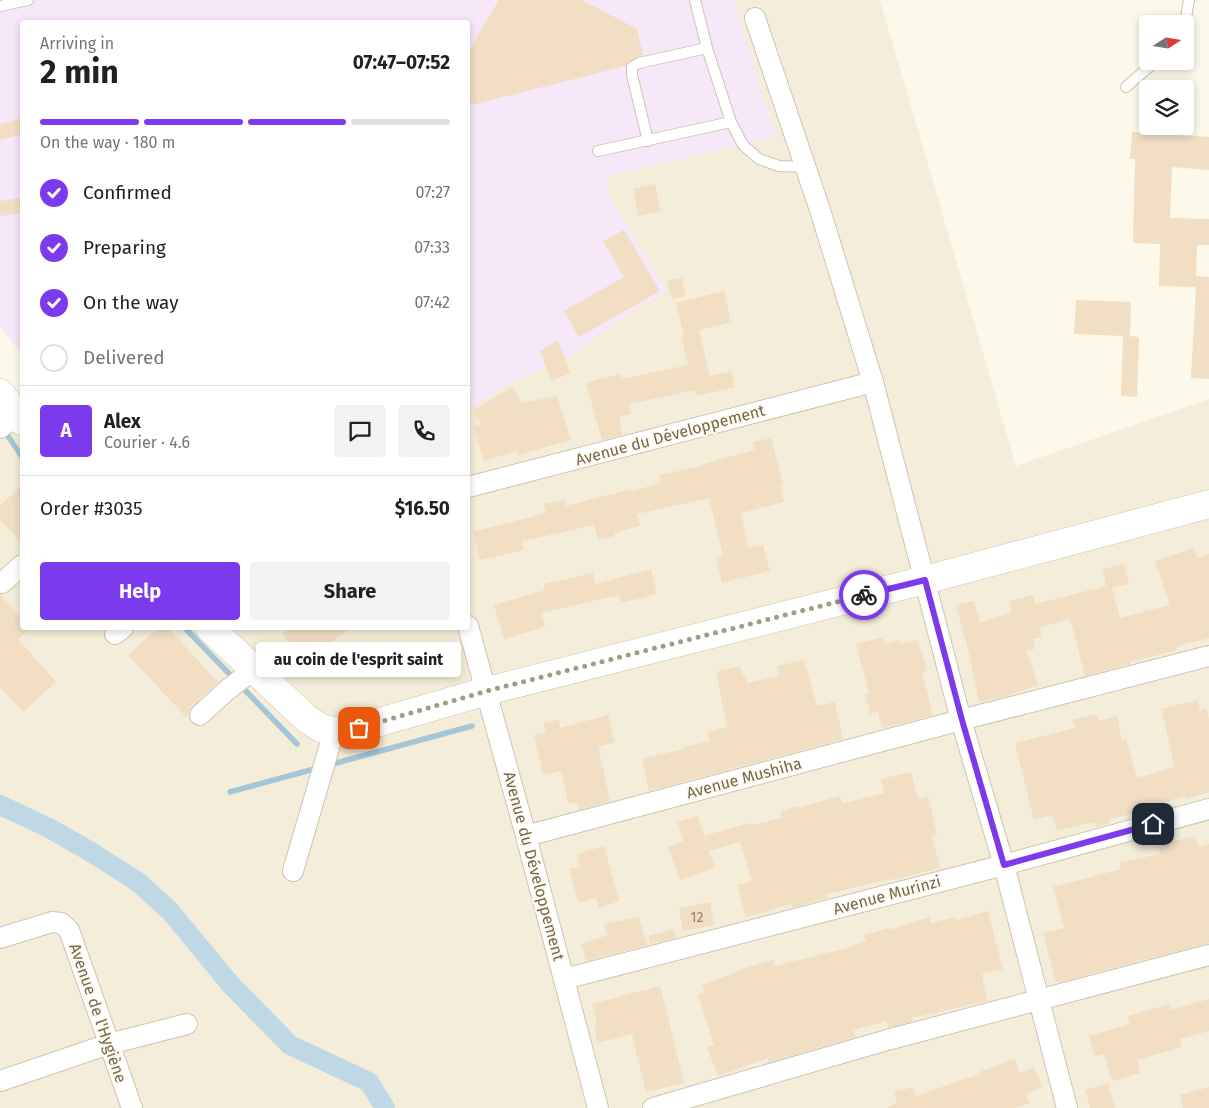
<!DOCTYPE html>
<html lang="en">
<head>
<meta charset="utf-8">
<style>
	:root { --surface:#fff; --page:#f2f2f2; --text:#202124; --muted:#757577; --line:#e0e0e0; --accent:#7c3aed }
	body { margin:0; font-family:"Fira Sans",sans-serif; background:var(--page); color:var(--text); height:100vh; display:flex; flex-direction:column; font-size:19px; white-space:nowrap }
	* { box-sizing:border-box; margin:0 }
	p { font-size:16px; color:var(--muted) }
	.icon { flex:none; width:28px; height:28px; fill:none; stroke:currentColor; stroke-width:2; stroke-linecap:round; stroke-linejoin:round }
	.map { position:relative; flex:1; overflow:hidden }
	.sheet { position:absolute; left:20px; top:20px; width:450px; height:610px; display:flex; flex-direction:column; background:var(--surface); border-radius:5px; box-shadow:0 2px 8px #0003 }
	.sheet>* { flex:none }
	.needle { width:32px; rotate:78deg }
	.buttons { position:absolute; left:1139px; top:15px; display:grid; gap:10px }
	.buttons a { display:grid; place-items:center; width:55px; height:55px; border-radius:5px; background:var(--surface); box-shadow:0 2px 8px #0003; font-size:25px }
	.pin { position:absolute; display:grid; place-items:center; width:42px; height:42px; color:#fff; margin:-21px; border-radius:10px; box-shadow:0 2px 8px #0006 }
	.courier { position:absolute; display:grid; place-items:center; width:50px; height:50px; margin:-25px; border:4px solid #7c3aed; border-radius:50%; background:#fff; color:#222; box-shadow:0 1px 6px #0007 }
	.bubble { position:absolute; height:35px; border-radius:5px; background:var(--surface); box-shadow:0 2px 8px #0003; font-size:16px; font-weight:700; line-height:35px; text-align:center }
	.head em { font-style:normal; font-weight:700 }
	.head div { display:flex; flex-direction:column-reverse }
	.head { display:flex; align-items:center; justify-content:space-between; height:85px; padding:0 20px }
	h1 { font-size:32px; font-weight:700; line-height:38px }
	.bar { display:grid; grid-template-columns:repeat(4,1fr); gap:8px 5px; align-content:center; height:60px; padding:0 20px }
	.bar i { height:6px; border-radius:4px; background:var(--line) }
	.bar .active { background:var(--accent) }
	.bar p { grid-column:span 4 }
	.line { display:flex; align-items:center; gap:12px; padding:0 20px; border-top:1px solid var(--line) }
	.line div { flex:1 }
	.round { display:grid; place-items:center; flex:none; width:52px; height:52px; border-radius:5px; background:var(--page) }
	ol { padding:0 20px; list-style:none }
	li { display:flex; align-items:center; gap:15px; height:55px }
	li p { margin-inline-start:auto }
	li .icon { padding:5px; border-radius:50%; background:var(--accent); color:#fff; stroke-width:4 }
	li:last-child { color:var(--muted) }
	li i { width:28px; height:28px; border:2px solid var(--line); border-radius:50% }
	.cta { display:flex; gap:10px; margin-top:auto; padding:10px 20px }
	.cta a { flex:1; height:58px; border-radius:5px; background:var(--accent); color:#fff; font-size:20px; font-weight:700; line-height:58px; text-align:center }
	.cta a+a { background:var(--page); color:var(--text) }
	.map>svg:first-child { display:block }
	.residential { fill:#f4edd9 }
	.education { fill:#f6e7f9 }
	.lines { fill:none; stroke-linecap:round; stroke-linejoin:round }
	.stream { stroke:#a5c6d7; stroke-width:5.5 }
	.canal { stroke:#bfd8e6; stroke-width:20 }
	.building { fill:#f1dec3 }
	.lane-casing { stroke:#cec4b0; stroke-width:12 }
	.street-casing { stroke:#cec4b0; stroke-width:22 }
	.secondary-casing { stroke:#d1c5ae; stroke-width:29 }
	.lane { stroke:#fff; stroke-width:10 }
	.street { stroke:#fff; stroke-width:20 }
	.secondary { stroke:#fff; stroke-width:28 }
	.done { stroke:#a69985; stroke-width:5; stroke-dasharray:0 9 }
	.route { stroke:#7c3aed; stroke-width:6 }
	.labels { text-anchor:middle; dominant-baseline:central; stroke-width:4; stroke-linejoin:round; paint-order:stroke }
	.number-label { font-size:14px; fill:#96836b }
	.street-label { font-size:16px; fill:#77654e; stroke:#fefcf1 }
</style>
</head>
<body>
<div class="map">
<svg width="1209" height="1108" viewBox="0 0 1209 1108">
	<rect width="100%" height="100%" fill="#fcf9eb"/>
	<!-- residential -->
	<path class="residential" d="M 733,0 L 880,0 L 1016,466 L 1209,399 L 1209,1108 L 0,1108 L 0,394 L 22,424 L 22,628 L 468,628 L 468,410 L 604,188 L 610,172 L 776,137 Z"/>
	<!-- education -->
	<path class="education" d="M 0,0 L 733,0 L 776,137 L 612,175 L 605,188 L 666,291 L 618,321 L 571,356 L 513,382 L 468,410 L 468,22 L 22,22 L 22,354 L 0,327 Z"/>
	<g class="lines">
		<!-- stream -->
		<g class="stream">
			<path d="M 4,430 L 22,457"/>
			<path d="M 185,628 L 297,744"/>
			<path d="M 329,765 L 472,726"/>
			<path d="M 230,792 L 318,768"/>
		</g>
		<!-- canal -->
		<path class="canal" d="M 0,805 L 49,828 L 91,852 L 138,882 L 170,911 L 231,985 L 290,1045 L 369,1082 L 385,1108"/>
	</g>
	<!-- building -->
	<g class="building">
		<path d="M 499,0 L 582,0 L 637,29 L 643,55 L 629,61 L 625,66 L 468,106 L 468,52 Z"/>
		<path d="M 22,118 L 22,134 L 0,140 L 0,124 Z"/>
		<path d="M 1132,132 L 1209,137 L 1209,170 L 1172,167 L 1170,218 L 1209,219 L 1209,245 L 1197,245 L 1196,285 L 1196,276 L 1209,277 L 1209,379 L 1191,378 L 1196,287 L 1159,286 L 1160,244 L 1133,243 L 1135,159 L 1130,159 Z"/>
		<path d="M 655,184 L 661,211 L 639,216 L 633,189 Z"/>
		<path d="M 22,198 L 22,213 L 0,216 L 0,201 Z"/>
		<path d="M 624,230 L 660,291 L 579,337 L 564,311 L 624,277 L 603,241 Z"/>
		<path d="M 682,278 L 686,296 L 672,299 L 667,281 Z"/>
		<path d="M 724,291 L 731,322 L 699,330 L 710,376 L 731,371 L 735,387 L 696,396 L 694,390 L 629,404 L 631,414 L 619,417 L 622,435 L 602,440 L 586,383 L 620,374 L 622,379 L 688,365 L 681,337 L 684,336 L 676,303 Z"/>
		<path d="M 1076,300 L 1131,302 L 1130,336 L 1139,337 L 1137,397 L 1121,396 L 1123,336 L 1074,334 Z"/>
		<path d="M 558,340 L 570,373 L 551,381 L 540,351 Z"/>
		<path d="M 512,387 L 522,403 L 557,396 L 571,440 L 518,455 L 517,451 L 484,461 L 474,427 L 482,425 L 474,410 Z"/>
		<path d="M 771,438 L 783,484 L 780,484 L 784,502 L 741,513 L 748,548 L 763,545 L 770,571 L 722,583 L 716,557 L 723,555 L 709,498 L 637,514 L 640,526 L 614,533 L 615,536 L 598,540 L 594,525 L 522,541 L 524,550 L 480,560 L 473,532 L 546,513 L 544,504 L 564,500 L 566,506 L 604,496 L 631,490 L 632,492 L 661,482 L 659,475 L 703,466 L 703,464 L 755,450 L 753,442 Z"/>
		<path d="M 22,485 L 22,544 L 0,519 L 0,506 Z"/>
		<path d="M 1194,548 L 1197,558 L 1209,554 L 1209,638 L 1177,646 L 1178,650 L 1130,662 L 1130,664 L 1085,676 L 1070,618 L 1040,628 L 1042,637 L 1033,639 L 1035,649 L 1026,650 L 1038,685 L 1003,697 L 979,702 L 969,653 L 956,605 L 974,601 L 980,623 L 1012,612 L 1009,601 L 1033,595 L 1035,604 L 1106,586 L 1103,569 L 1124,564 L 1129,584 L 1112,588 L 1120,618 L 1170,605 L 1155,561 Z"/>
		<path d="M 651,569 L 657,594 L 621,603 L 619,595 L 541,613 L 545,627 L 504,639 L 494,605 L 545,590 L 544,584 L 593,573 L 595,584 Z"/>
		<path d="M 0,594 L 22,620 L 22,628 L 30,628 L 18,639 L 56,682 L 23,712 L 0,687 Z"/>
		<path d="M 158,628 L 168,628 L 218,682 L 192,706 L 186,717 L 128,655 Z"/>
		<path d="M 290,628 L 350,628 L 305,663 L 282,634 Z"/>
		<path d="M 883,637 L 885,644 L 900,640 L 901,644 L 918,640 L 927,671 L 922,672 L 933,715 L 882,728 L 878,712 L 870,714 L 865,694 L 869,693 L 856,644 Z"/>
		<path d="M 804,660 L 817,706 L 835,702 L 843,739 L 649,791 L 642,759 L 684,749 L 684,747 L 710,741 L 708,732 L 727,727 L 716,672 L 740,666 L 743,677 L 746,677 L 747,683 L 779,676 L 777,666 Z"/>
		<path d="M 1198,700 L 1200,710 L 1206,708 L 1209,720 L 1209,792 L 1187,799 L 1186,796 L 1144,808 L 1144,811 L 1109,819 L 1110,823 L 1096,827 L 1094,822 L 1057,831 L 1052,815 L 1034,820 L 1015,743 L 1075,728 L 1072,720 L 1096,714 L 1098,721 L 1117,716 L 1122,740 L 1126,739 L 1137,778 L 1175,767 L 1161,709 Z"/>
		<path d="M 608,715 L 615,742 L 598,747 L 610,801 L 579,810 L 577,802 L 568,804 L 561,771 L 543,775 L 534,735 L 546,732 L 543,723 L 559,720 L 560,728 Z"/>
		<path d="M 911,772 L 918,799 L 928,796 L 937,835 L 932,836 L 940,868 L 893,880 L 892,879 L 826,894 L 827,898 L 792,908 L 791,904 L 746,917 L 737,885 L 752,881 L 740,842 L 709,851 L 715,868 L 680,880 L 668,847 L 683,841 L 678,822 L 698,816 L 704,836 L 742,825 L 752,823 L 753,825 L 782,818 L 780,812 L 797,806 L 798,808 L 840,796 L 842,804 L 884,793 L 881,779 Z"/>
		<path d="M 1195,836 L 1198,847 L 1209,844 L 1209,943 L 1056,983 L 1043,933 L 1064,928 L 1053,887 L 1121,869 L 1120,863 L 1160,854 L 1158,844 Z"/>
		<path d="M 604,846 L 619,901 L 599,908 L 596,898 L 579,903 L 569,869 L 580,866 L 577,854 Z"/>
		<path d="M 710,902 L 714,925 L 683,931 L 679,908 Z"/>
		<path d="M 988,911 L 1003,969 L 982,974 L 987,1001 L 912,1018 L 913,1021 L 888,1028 L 886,1021 L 853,1030 L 855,1037 L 769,1062 L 768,1058 L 718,1076 L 707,1047 L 714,1045 L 698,995 L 705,992 L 702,985 L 742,970 L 742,969 L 773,960 L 775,966 L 851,947 L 851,946 L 866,941 L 864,935 L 889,928 L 889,930 L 929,917 L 931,923 L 955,917 L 956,920 Z"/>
		<path d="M 639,917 L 647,945 L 586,961 L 581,944 L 608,935 L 604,924 Z"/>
		<path d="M 674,929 L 676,938 L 650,944 L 648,936 Z"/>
		<path d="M 660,986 L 684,1083 L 646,1092 L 632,1034 L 598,1043 L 594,1025 L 597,1025 L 592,1004 Z"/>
		<path d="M 1209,999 L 1209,1031 L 1180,1039 L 1182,1047 L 1137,1060 L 1140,1073 L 1112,1081 L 1104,1054 L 1095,1056 L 1089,1036 L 1130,1024 L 1128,1016 L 1170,1004 L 1171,1010 Z"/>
		<path d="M 1015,1059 L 1019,1073 L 1034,1067 L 1042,1087 L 1026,1094 L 1030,1103 L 1014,1108 L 888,1108 L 888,1106 L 897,1103 L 894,1092 L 914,1087 L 916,1096 L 980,1074 L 979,1072 Z"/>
		<path d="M 1108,1083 L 1115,1108 L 1090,1108 L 1085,1090 Z"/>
		<path d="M 1209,1087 L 1209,1108 L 1183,1108 L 1180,1095 Z"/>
	</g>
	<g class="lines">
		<!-- lane casing -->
		<g class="lane-casing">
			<g id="lane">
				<path d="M 695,0 L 707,48 L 731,122 L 743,145 L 759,159 L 779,166 L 806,167"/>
				<path d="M 0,6 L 28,0"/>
				<path d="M 1185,24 L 1189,0"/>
				<path d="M 1126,87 L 1156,61"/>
				<path d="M 648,141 L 632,75 L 632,67 L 639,63 L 707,48"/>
				<path d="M 598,151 L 731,122"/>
			</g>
		</g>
		<!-- street casing -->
		<g class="street-casing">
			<g id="street">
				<path d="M 755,18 L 820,210 L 873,382 L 961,720 L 1004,865 L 1067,1108"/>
				<path d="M 0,428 L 17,415"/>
				<path d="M 468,487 L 873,382"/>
				<path d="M 2,583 L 22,565"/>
				<path d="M 468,626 L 526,836 L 598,1108"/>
				<path d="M 115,634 L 123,628"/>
				<path d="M 200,715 L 226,691 L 253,670"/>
				<path d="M 526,836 L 961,720 L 1209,656"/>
				<path d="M 293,871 L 334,731"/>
				<path d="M 0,938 L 52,922 L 61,923 L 69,930 L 132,1108"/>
				<path d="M 564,979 L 1004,865 L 1209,809"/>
				<path d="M 0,1081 L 109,1044 L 187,1024"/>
				<path d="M 653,1108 L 887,1040 L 1209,955"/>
			</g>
		</g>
		<!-- secondary casing -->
		<g class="secondary-casing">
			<g id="secondary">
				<path d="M 0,393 L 22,421"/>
				<path d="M 210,628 L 307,719 L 321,728 L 334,731 L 359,728 L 487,691 L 925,580 L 1209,504"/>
			</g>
		</g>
		<!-- lane -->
		<use href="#lane" class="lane"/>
		<!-- street -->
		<use href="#street" class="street"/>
		<!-- secondary -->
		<use href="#secondary" class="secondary"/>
	</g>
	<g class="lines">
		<!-- done -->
		<path class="done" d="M 359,728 L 487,691 L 864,595"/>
		<!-- route -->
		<path class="route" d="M 864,595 L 925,580 L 962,720 L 1004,865 L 1153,824"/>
	</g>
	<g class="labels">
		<!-- number labels -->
		<g class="number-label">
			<text x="697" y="917">12</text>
		</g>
		<!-- street labels -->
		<g class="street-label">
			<text transform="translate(670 435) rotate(-15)">Avenue du Développement</text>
			<text transform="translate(744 778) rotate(-15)">Avenue Mushiha</text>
			<text transform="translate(534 866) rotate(75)">Avenue du Développement</text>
			<text transform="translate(887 895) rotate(-15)">Avenue Murinzi</text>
			<text transform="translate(98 1013) rotate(71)">Avenue de l'Hygiène</text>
		</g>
	</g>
</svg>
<div class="buttons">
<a><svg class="needle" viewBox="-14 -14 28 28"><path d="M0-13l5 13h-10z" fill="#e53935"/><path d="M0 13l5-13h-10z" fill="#757577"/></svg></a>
<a><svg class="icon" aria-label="layers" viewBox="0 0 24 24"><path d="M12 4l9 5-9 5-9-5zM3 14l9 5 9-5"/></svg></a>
</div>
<div class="pin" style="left:359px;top:728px;background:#ea580c"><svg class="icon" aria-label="bag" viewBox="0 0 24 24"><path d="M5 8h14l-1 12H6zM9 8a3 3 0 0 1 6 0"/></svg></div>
<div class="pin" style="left:1153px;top:824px;background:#1f2937"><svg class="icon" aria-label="home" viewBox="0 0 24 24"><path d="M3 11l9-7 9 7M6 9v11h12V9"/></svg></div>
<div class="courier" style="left:864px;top:595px"><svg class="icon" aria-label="bike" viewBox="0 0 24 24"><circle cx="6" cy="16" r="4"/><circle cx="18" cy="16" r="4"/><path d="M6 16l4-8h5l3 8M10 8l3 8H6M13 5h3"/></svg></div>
<div class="bubble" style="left:256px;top:642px;width:205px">au coin de l'esprit saint</div>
<section class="sheet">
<div class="head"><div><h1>2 min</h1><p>Arriving in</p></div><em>07:47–07:52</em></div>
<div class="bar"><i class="active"></i><i class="active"></i><i class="active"></i><i></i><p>On the way · 180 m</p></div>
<ol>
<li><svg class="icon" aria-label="check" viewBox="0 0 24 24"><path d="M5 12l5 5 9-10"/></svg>Confirmed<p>07:27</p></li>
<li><svg class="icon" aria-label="check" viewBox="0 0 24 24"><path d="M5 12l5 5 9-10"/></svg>Preparing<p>07:33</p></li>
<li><svg class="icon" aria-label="check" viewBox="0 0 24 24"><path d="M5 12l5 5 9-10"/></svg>On the way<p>07:42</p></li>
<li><i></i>Delivered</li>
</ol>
<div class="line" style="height:90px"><b class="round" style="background:var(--accent);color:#fff">A</b><div><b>Alex</b><p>Courier · 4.6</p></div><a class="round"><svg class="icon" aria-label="chat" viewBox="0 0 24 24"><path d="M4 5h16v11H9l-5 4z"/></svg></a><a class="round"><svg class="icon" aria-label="phone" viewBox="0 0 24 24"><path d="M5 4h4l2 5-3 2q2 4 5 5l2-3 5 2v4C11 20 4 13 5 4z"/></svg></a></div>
<div class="line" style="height:65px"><div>Order #3035</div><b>$16.50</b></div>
<div class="cta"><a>Help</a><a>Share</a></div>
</section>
</div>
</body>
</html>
